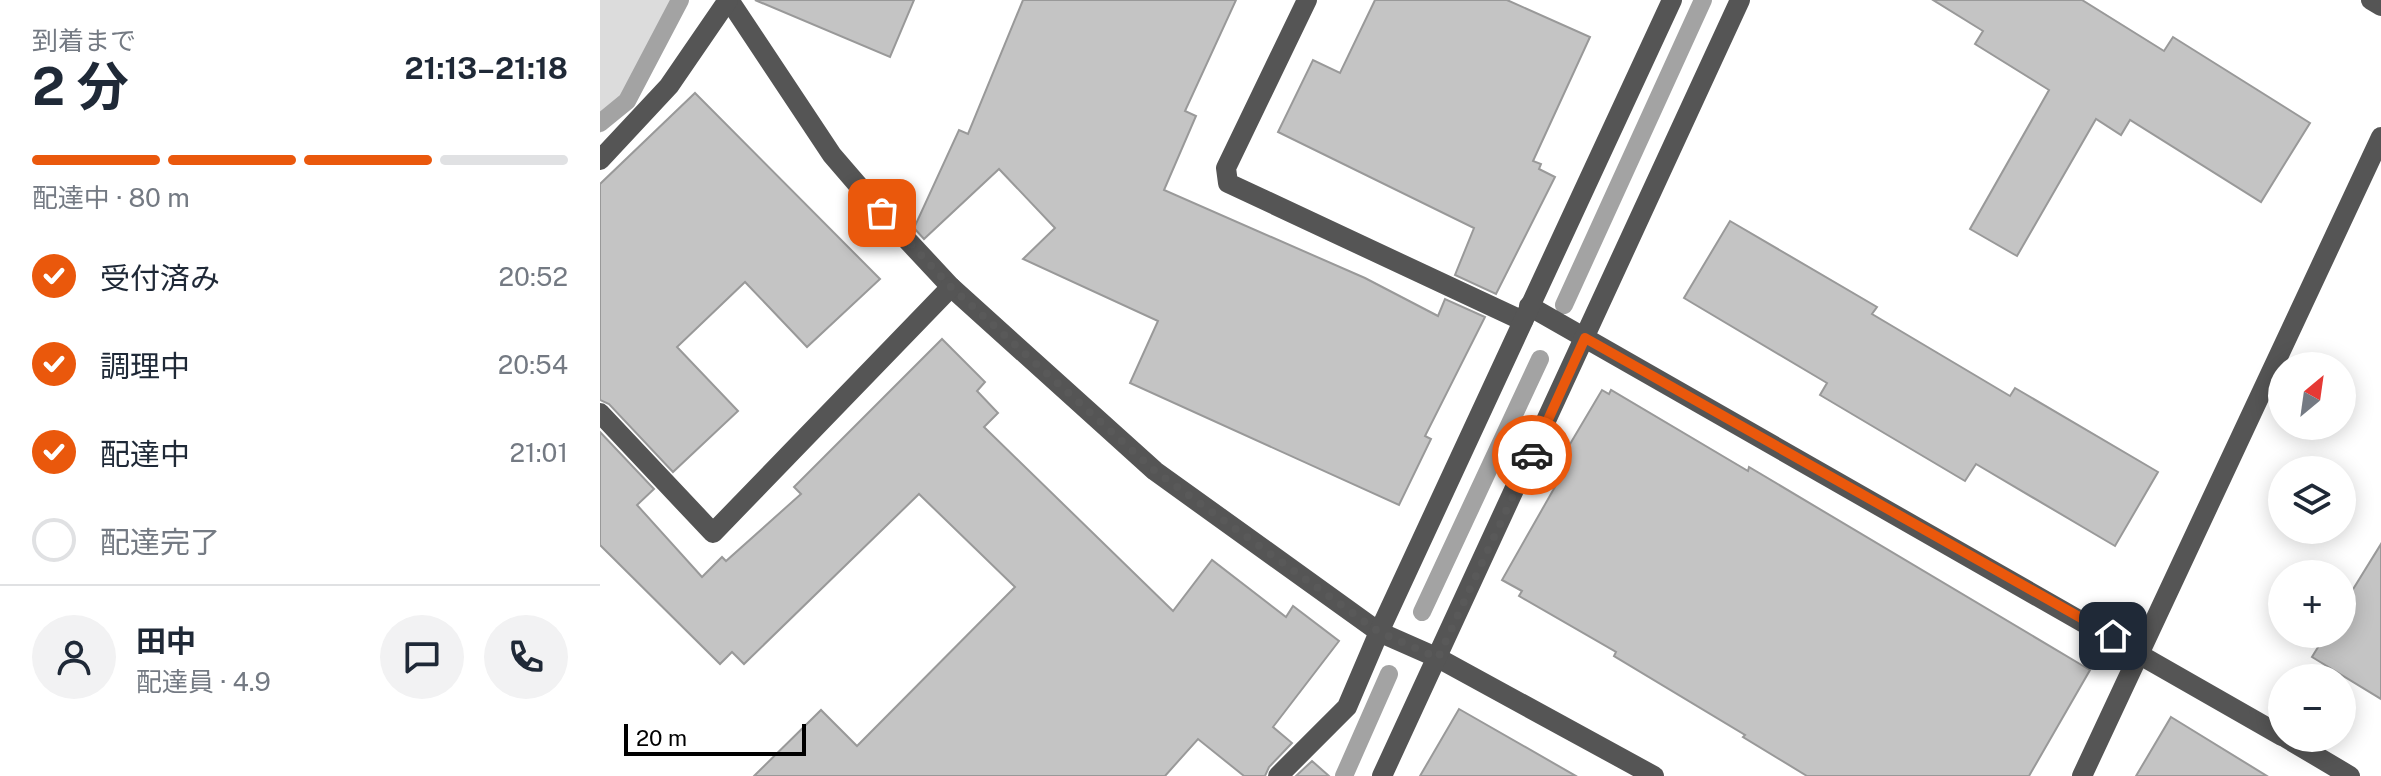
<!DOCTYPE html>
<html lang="ja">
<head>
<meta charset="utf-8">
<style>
	:root { --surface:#fff; --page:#f2f2f3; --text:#1f2937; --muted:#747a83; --line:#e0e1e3; --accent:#ea580c }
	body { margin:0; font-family:"Public Sans","Noto Sans JP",sans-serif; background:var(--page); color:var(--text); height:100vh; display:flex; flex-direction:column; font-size:30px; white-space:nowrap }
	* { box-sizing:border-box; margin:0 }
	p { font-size:26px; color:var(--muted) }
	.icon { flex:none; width:44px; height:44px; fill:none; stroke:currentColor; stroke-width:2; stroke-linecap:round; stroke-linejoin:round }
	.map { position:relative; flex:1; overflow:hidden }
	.drawer { display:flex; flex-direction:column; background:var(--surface); width:600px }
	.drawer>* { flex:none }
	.needle { width:52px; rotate:29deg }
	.buttons { position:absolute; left:1668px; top:352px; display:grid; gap:16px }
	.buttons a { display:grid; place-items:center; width:88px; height:88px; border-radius:50%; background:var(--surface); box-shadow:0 4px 20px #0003; font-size:40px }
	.scale { position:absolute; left:24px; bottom:20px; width:182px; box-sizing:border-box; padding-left:8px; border:4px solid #000; border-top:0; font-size:22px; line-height:28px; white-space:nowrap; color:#000; -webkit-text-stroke:6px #fff; paint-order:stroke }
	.pin { position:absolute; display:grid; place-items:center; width:68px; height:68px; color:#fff; margin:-34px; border-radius:16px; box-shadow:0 4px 12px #0006 }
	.courier { position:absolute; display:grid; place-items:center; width:80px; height:80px; margin:-40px; border:6px solid #ea580c; border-radius:50%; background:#fff; color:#222; box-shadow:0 2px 10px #0007 }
	.headline em { font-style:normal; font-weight:700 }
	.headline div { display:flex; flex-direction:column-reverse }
	.headline { display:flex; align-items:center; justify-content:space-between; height:136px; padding:0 32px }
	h1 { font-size:52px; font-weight:700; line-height:60px }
	.bar { display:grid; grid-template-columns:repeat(4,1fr); gap:12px 8px; align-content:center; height:96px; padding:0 32px }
	.bar i { height:10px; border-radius:6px; background:var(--line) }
	.bar .active { background:var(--accent) }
	.bar p { grid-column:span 4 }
	.line { display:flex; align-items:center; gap:20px; padding:0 32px; border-top:2px solid var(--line) }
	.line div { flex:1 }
	.round { display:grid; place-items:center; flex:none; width:84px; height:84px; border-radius:42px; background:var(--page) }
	ol { padding:0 32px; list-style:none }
	li { display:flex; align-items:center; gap:24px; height:88px }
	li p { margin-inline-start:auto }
	li .icon { padding:8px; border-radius:50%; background:var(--accent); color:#fff; stroke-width:4 }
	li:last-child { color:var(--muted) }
	li i { width:44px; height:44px; border:4px solid var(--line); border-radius:50% }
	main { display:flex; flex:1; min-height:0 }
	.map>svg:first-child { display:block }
	.green { fill:#dcdcdc }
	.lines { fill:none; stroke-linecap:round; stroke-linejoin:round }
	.stream { stroke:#a3a3a3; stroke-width:18 }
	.building { fill:#c4c4c4; stroke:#999; stroke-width:2 }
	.minor { stroke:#555; stroke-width:20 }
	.done { stroke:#595959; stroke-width:8; stroke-dasharray:0 14.4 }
	.route { stroke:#ea580c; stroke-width:10 }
</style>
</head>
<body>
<main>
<section class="drawer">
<div class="headline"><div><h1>2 分</h1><p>到着まで</p></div><em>21:13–21:18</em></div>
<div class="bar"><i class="active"></i><i class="active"></i><i class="active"></i><i></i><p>配達中 · 80 m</p></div>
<ol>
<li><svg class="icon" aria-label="check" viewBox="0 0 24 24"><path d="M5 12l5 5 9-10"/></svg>受付済み<p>20:52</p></li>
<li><svg class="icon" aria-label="check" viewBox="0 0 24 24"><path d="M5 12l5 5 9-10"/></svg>調理中<p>20:54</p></li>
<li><svg class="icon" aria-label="check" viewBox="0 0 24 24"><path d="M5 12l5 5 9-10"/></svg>配達中<p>21:01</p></li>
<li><i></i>配達完了</li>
</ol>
<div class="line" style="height:144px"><a class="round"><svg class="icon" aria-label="person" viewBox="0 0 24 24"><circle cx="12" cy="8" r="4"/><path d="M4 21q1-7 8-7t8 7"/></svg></a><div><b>田中</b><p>配達員 · 4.9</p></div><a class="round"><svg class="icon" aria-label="chat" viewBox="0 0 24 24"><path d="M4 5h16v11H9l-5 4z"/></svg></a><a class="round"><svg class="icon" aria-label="phone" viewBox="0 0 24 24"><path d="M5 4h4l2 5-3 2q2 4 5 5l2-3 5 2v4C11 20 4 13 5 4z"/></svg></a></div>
</section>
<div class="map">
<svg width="1781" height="776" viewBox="0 0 1781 776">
	<rect width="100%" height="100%" fill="#fff"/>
	<!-- green -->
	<path class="green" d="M 0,0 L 87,0 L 35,103 L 0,133 Z"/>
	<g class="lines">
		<!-- stream -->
		<g class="stream">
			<path d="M 0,123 L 27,101 L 80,0"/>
			<path d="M 964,305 L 1103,0"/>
			<path d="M 822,612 L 940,359"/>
			<path d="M 744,776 L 789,674"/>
		</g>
	</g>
	<!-- building -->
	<g class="building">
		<path d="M 155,0 L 314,0 L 290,57 Z"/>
		<path d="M 423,0 L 636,0 L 585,111 L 596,116 L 564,190 L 765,278 L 838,316 L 845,299 L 885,317 L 825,436 L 831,439 L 799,505 L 530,383 L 558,321 L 423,259 L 455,228 L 399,169 L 324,239 L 314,228 L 359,130 L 368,134 Z"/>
		<path d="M 775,0 L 907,0 L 990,37 L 933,161 L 941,164 L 939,169 L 955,177 L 896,294 L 855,275 L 874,228 L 678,132 L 713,60 L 740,73 Z"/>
		<path d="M 1333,0 L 1482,0 L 1564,51 L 1573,37 L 1710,123 L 1661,202 L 1530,120 L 1521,135 L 1496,119 L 1417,256 L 1370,229 L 1449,90 L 1375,44 L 1383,31 Z"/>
		<path d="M 95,93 L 280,279 L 207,347 L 145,282 L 77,347 L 138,411 L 73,472 L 9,404 L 0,400 L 0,184 Z"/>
		<path d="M 1130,221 L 1277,307 L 1272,314 L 1410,396 L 1415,388 L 1558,472 L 1515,546 L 1376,464 L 1365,481 L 1220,395 L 1227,383 L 1084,298 Z"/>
		<path d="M 342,339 L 385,382 L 377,391 L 398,413 L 384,427 L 573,611 L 612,560 L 686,617 L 693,606 L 739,641 L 673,727 L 692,743 L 669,767 L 665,776 L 644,776 L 598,739 L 565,776 L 154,776 L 221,710 L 257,746 L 415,587 L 319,494 L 144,664 L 132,652 L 120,664 L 0,545 L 0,432 L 54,489 L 37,505 L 102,577 L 122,557 L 126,561 L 201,494 L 194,487 Z"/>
		<path d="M 1002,390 L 1009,394 L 1011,390 L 1148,471 L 1149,467 L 1490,670 L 1429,776 L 1207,776 L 1143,737 L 1145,735 L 1014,656 L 1016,652 L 919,596 L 922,591 L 902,580 L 964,471 L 957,466 Z"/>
		<path d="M 1781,544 L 1781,699 L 1712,657 L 1726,634 L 1742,634 L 1742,607 Z"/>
		<path d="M 859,709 L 976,776 L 820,776 Z"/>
		<path d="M 1571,717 L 1667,776 L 1536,776 Z"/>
		<path d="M 712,761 L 729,776 L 696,776 Z"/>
	</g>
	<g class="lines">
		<!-- minor -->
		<g class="minor">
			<path d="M 129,0 L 232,155 L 282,213 L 351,287 L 555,471 L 779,632 L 838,658 L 1054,776"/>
			<path d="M 707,0 L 626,168 L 628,183 L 923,321"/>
			<path d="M 1771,0 L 1781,6"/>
			<path d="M 0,160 L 69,86 L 128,0"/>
			<path d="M 929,306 L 1682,736"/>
			<path d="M 0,413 L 113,533 L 351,287"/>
			<path d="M 1686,738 L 1750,776"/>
			<path d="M 678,776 L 747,707 L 779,632 L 1072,0"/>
			<path d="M 782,776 L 1140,0"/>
			<path d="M 1482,776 L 1781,137"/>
		</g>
	</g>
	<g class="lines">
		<!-- done -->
		<path class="done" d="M 282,213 L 351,287 L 555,471 L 779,632 L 838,658 L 932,455"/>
		<!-- route -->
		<path class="route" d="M 932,455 L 985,338 L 1513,636"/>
	</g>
</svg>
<div class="buttons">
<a><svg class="needle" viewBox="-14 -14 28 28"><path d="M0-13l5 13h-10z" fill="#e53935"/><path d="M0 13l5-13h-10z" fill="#747a83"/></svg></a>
<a><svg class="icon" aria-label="layers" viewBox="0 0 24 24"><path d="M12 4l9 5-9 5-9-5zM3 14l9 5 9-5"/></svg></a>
<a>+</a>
<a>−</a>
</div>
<div class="scale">20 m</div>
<div class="pin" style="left:282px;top:213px;background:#ea580c"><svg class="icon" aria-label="bag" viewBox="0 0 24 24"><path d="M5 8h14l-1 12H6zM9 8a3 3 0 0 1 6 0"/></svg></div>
<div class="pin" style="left:1513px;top:636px;background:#1f2937"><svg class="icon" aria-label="home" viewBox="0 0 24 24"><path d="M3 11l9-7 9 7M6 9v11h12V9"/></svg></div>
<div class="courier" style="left:932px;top:455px"><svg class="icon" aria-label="car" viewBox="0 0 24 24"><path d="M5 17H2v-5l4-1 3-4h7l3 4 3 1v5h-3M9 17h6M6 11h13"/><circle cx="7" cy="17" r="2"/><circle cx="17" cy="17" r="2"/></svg></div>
</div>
</main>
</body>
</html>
